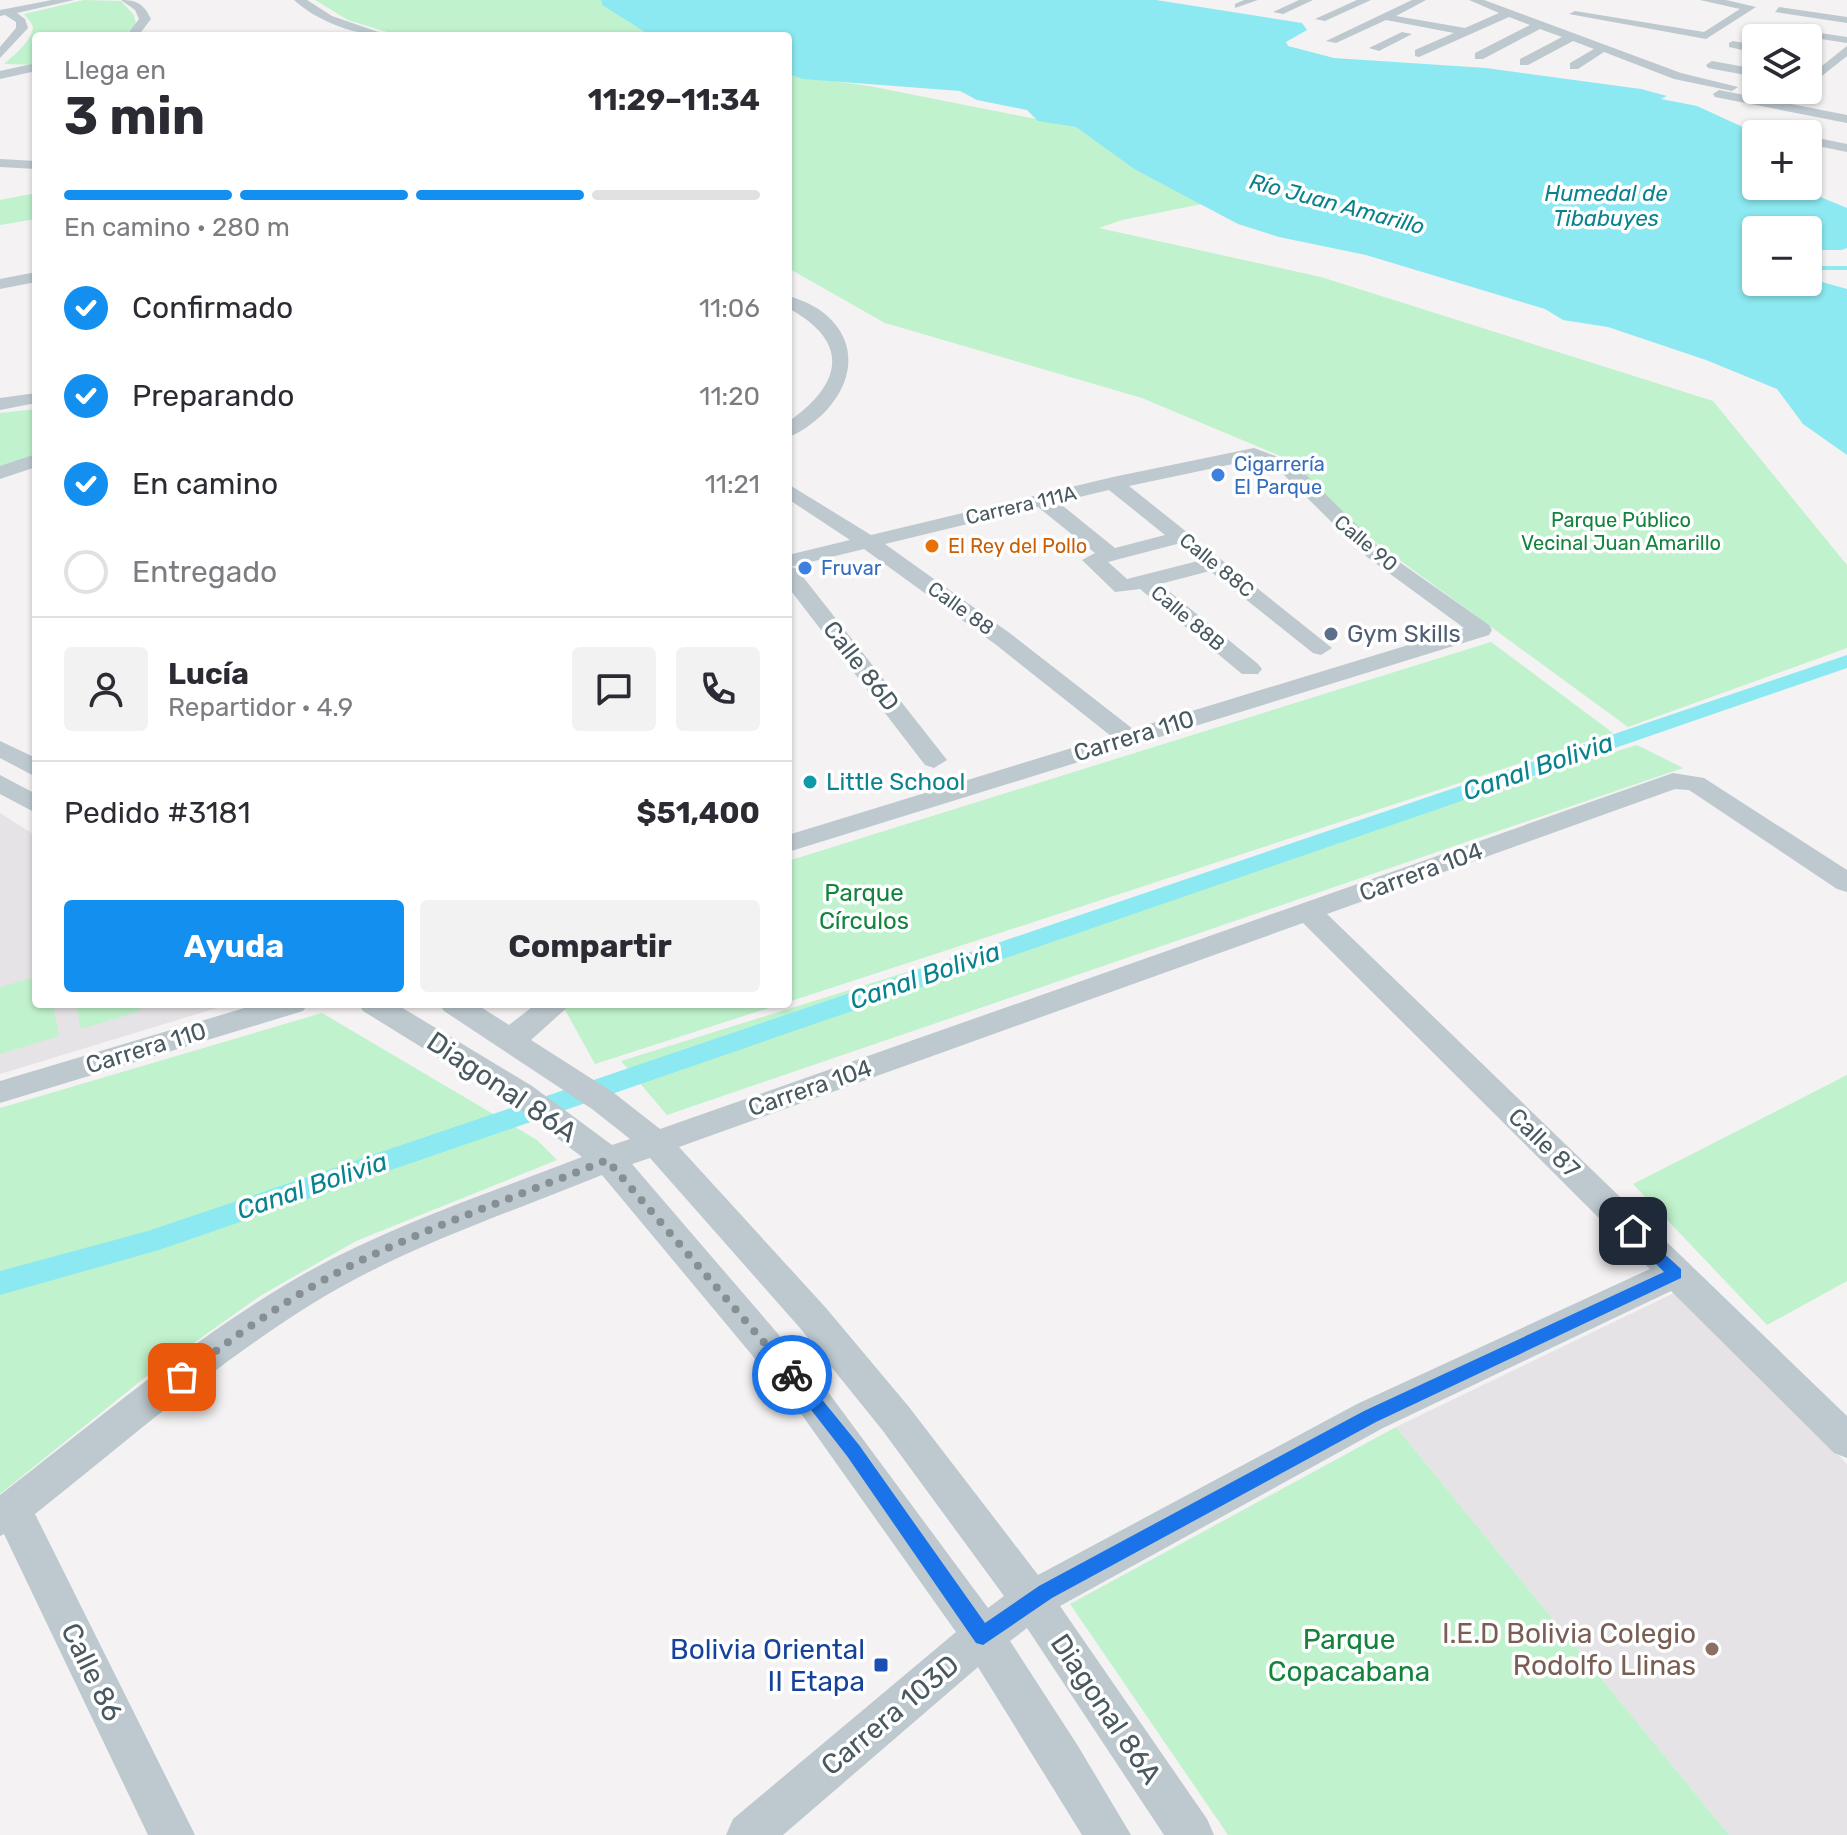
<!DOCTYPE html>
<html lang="es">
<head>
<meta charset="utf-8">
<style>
	:root { --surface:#fff; --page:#f2f2f3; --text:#2b2b33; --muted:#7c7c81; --line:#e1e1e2; --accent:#128fef }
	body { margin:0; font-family:Rubik,sans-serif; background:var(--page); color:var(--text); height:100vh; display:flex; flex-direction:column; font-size:30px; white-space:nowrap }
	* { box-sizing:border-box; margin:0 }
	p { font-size:26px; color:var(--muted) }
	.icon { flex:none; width:44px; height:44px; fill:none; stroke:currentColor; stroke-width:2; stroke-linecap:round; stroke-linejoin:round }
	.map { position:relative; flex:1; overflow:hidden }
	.drawer { position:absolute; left:32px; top:32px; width:760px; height:976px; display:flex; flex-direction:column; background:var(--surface); border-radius:8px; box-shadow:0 2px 6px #0004 }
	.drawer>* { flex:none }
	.tools { position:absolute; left:1742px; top:24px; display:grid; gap:16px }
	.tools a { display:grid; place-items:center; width:80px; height:80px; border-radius:8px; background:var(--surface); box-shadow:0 2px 6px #0004; font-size:40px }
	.pin { position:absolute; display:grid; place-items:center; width:68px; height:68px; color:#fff; margin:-34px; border-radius:16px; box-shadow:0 4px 12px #0006 }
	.courier { position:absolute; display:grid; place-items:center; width:80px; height:80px; margin:-40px; border:6px solid #1a73e8; border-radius:50%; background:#fff; color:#222; box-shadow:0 2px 10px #0007 }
	.headline em { font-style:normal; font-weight:700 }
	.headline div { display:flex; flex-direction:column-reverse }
	.headline { display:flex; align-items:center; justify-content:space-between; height:136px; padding:0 32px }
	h1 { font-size:52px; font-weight:700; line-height:60px }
	.bar { display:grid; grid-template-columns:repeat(4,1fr); gap:12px 8px; align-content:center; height:96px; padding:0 32px }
	.bar i { height:10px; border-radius:6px; background:var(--line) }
	.bar .current { background:var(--accent) }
	.bar p { grid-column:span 4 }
	.line { display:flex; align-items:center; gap:20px; padding:0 32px; border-top:2px solid var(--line) }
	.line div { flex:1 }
	.round { display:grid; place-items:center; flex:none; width:84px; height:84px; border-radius:8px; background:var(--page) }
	ol { padding:0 32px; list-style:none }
	li { display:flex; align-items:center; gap:24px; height:88px }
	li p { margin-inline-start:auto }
	li .icon { padding:8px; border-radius:50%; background:var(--accent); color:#fff; stroke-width:4 }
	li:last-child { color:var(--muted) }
	li i { width:44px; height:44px; border:4px solid var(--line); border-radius:50% }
	.primary-button { display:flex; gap:16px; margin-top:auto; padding:16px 32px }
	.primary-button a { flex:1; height:92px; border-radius:8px; background:var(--accent); color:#fff; font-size:32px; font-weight:700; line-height:92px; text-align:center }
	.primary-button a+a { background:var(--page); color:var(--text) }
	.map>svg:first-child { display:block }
	.education { fill:#e5e3e5 }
	.green { fill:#c0f2cd }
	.water { fill:#8ce9f1 }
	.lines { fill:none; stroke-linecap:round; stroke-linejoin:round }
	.stream { stroke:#8ce9f1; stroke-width:4 }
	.canal { fill:#8ce9f1; fill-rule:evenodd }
	.minor { fill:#bdc9cf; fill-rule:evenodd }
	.route { fill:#1a73e8 }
	.done { stroke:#858f94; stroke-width:8; stroke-dasharray:0 14.4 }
	.shop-dot { fill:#3f7fe0; stroke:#fff; stroke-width:3 }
	.food-dot { fill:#e8710a; stroke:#fff; stroke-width:3 }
	.service-dot { fill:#5c6f8a; stroke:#fff; stroke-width:3 }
	.culture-dot { fill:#0f9aa8; stroke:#fff; stroke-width:3 }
	.education-dot { fill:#8d6e63; stroke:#fff; stroke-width:3 }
	.transit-dot { fill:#1a4fb4; stroke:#fff; stroke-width:3 }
	.labels { text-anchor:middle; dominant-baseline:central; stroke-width:7; stroke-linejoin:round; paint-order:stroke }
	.far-shop-label { font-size:20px; fill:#366cbe; stroke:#fff; text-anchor:start }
	.far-street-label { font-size:20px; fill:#495961; stroke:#fff }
	.far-park-label { font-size:20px; fill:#13833d; stroke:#fff }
	.far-food-label { font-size:20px; fill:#c56008; stroke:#fff; text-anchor:start }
	.far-water-label { font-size:22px; font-style:italic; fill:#08838e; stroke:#fff }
	.service-label { font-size:24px; fill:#4e5e75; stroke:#fff; text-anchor:start }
	.street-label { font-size:24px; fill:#495961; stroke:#fff }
	.culture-label { font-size:24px; fill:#0d838f; stroke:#fff; text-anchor:start }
	.park-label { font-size:24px; fill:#13833d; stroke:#fff }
	.water-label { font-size:26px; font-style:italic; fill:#08838e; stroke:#fff }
	.near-street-label { font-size:28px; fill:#495961; stroke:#fff }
	.near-education-label { font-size:28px; fill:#785e54; stroke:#fff; text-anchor:end }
	.near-park-label { font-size:28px; fill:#13833d; stroke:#fff }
	.near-transit-label { font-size:28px; fill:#164399; stroke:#fff; text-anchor:end }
</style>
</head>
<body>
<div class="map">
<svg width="1847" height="1835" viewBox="0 0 1847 1835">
	<rect width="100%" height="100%" fill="#f4f2f2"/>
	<!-- education -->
	<g class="education">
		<path d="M 0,813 L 36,836 L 36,1004 L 230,1004 L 0,1074 Z"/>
		<path d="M 1676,1292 L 1847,1464 L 1847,1835 L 1729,1835 L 1396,1427 Z"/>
	</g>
	<!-- green -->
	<g class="green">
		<path d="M 84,0 L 121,1 L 134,15 L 136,24 L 125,36 L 36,36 L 36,65 L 4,64 C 14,55 30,43 33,28 C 33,23 25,16 24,14 Z"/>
		<path d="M 315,0 L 601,0 L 602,5 L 651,36 L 400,36 L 348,20 Z"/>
		<path d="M 788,75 L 869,86 L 1076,127 L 1134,169 L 1202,204 L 1122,220 L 1099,228 L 1321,277 L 1713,401 L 1847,565 L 1847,648 L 1628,727 L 1368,537 L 1285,458 L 1142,398 L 885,323 L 788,268 Z"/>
		<path d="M 36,193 L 36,219 L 0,225 L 0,200 Z"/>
		<path d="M 36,409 L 36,457 L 0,468 L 0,413 Z"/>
		<path d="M 1491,642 L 1613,733 L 788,1002 L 788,861 Z"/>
		<path d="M 1637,745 L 1683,768 L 667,1115 L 621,1061 Z"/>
		<path d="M 36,977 L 36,1004 L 53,1004 L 59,1036 L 0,1054 L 0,987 Z"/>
		<path d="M 76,1004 L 138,1004 L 140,1011 L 81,1029 Z"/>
		<path d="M 569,1004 L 781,1004 L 595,1064 L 564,1008 Z"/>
		<path d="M 322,1013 L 537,1140 L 557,1160 L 356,1241 L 260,1296 L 143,1379 L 0,1494 L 0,1108 Z"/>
		<path d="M 1847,1075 L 1847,1281 L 1767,1325 L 1633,1184 Z"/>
		<path d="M 1396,1427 L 1729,1835 L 1228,1835 L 1070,1604 Z"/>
	</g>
	<!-- water -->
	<path class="water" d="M 601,0 L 1156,0 L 1302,23 L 1307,30 L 1286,42 L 1288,46 L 1334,58 L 1486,68 L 1641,89 L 1667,96 L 1661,99 L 1697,106 L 1758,134 L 1756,186 L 1805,186 L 1806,191 L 1847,208 L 1847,248 L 1842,250 L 1808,250 L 1808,230 L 1756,230 L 1756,282 L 1808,282 L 1808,278 L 1847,289 L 1847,455 L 1803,424 L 1777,389 L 1706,360 L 1608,327 L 1563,320 L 1545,309 L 1366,255 L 1279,237 L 1238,224 L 1134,169 L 1076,127 L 1038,121 L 1027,110 L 977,100 L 960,91 L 803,79 L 788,74 L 788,36 L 651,36 L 602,5 Z"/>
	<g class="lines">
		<!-- stream -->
		<path class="stream" d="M 1808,268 L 1847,268"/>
		<!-- canal -->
		<path class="canal" d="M 1847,655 L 1847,668 L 159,1250 L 0,1295 L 0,1271 L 148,1231 Z"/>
		<!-- minor -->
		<g class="minor">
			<path d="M 52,0 L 74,0 L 17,13 L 25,19 L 28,28 L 0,58 L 0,47 L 16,28 L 16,22 L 5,15 L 0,16 L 0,10 Z"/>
			<path d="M 121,0 C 137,0 144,4 151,19 L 138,36 L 126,36 L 139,19 L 135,10 Z"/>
			<path d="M 294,0 L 307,0 L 332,16 L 390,36 C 357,36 318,22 294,0 Z"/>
			<path d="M 1244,0 L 1258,0 L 1235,8 L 1235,4 Z"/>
			<path d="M 1299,0 L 1313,0 L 1283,14 L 1273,12 Z"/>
			<path d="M 1357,0 L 1371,0 L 1325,21 L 1315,19 Z"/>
			<path d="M 1412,0 L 1426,0 L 1396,16 L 1465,28 L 1499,13 L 1469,0 L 1484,0 L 1681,73 L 1738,87 L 1732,91 L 1674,79 L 1604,52 L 1578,69 L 1570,69 L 1570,63 L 1594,49 L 1573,41 L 1528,65 L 1520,65 L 1520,59 L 1562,37 L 1540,29 L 1483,59 L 1475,59 L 1475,53 L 1530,25 L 1509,17 L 1419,57 L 1415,56 L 1415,50 L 1454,33 L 1386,20 L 1336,43 L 1326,41 Z"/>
			<path d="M 1700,0 L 1726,0 L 1756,7 L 1706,39 L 1569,14 L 1575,11 L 1704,32 L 1740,9 Z"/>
			<path d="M 1779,7 L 1847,17 L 1847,23 L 1775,12 Z"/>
			<path d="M 1759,24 L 1847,37 L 1847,43 L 1755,29 Z"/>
			<path d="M 1402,32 L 1412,34 L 1379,51 L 1369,48 Z"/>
			<path d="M 1733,41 L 1756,45 L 1756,53 L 1729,47 L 1729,43 Z"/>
			<path d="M 1847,46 L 1847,56 L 1808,87 L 1808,77 Z"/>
			<path d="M 1712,61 L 1756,69 L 1756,77 L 1708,68 L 1706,65 Z"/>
			<path d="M 36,63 L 36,71 L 0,79 L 0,71 Z"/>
			<path d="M 1719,90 L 1847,115 L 1847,123 L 1715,97 L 1713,94 Z"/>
			<path d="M 1808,136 L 1847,144 L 1847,152 L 1808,144 Z"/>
			<path d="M 0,159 L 36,161 L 36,169 L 0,167 Z"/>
			<path d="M 36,272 L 36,282 L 0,289 L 0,279 Z"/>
			<path d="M 788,296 C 849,312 869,367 824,413 C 814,422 801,433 788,437 L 788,422 C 843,384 851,342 788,308 Z"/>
			<path d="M 36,393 L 36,403 L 0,410 L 0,398 Z"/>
			<path d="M 1254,448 L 1294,463 L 1381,549 L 1489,625 L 1492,630 L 1489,635 L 788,852 L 788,835 L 1111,736 L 995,644 L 864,549 L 790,567 L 796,568 L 947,760 L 934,768 L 925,765 L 788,587 L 788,555 L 850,540 L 788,499 L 788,484 L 871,535 L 1113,477 ZM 1252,460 L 1280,471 L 1367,557 L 1464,628 L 1133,729 L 1011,634 L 885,544 L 1038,507 L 1095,553 L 1082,560 L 1115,592 L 1140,589 L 1242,674 L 1258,674 L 1262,669 L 1258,664 L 1160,584 L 1210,571 L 1313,653 L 1321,655 L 1332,648 L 1129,486 ZM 1109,490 L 1165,535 L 1115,548 L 1058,502 ZM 1177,544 L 1198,561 L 1127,579 L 1108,562 Z"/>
			<path d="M 36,454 L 36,467 L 0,479 L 0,466 Z"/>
			<path d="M 0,741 L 36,758 L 36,777 L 0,758 Z"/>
			<path d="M 1673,773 L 1704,778 L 1847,870 L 1847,892 L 1837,889 L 1689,790 L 1675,789 L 1327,914 L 1847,1416 L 1847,1458 L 1834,1453 L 1671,1291 L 1383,1428 L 1060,1606 L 1207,1819 L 1214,1835 L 1164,1835 L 1027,1628 L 1010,1641 L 1078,1746 L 1131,1835 L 1082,1835 L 978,1667 L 783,1835 L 726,1835 L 733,1819 L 956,1632 L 802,1415 L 602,1175 C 506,1214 403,1248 315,1302 C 215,1364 126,1442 35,1514 L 195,1835 L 148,1835 L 4,1534 L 0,1536 L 0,1495 C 95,1422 187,1343 290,1282 C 381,1228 484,1195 582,1157 L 510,1102 L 363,1011 L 358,1004 L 396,1004 L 532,1086 L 612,1145 L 630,1139 L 592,1109 L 444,1011 L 439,1004 L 476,1004 L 509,1025 L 536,1004 L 571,1004 L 531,1040 L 614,1093 L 660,1129 ZM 1303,923 L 1650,1269 L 1357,1404 L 1038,1575 L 909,1407 L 826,1308 L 679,1147 ZM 650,1158 L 800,1328 L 883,1431 L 1004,1596 L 988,1608 L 828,1392 L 632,1164 Z"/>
			<path d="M 0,775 L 36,794 L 36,813 L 0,794 Z"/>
			<path d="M 258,1004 L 308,1004 L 303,1011 L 0,1103 L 0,1081 Z"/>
		</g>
	</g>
	<!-- route -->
	<path class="route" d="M 1633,1225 L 1681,1269 L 1681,1278 L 1376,1422 L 1052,1598 L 983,1645 L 976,1643 L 847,1456 L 784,1375 L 792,1368 L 798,1370 L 859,1445 L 985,1623 L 1039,1586 L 1364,1411 L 1664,1272 L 1627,1235 L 1625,1231 Z"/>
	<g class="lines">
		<!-- done -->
		<path class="done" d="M 182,1377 C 243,1329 308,1284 379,1252 C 453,1218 531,1191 607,1160 L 792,1375"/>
	</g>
	<!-- markers -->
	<g class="shop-dot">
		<circle cx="1218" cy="475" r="8"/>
		<circle cx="805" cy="568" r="8"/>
	</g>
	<circle class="food-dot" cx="932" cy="546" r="8"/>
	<circle class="service-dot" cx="1331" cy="634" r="8"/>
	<circle class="culture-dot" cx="810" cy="782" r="8"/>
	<circle class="education-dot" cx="1712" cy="1649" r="8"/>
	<rect class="transit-dot" x="873" y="1657" width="16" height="16" rx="4"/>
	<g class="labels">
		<!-- far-shop labels -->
		<g class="far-shop-label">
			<text x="1234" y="464">Cigarrería<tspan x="1234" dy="23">El Parque</tspan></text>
			<text x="821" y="568">Fruvar</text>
		</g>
		<!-- far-street labels -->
		<g class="far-street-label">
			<text transform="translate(1021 505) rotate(-13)">Carrera 111A</text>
			<text transform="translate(1366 543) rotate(40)">Calle 90</text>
			<text transform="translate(1217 565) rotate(39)">Calle 88C</text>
			<text transform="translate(961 608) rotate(36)">Calle 88</text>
			<text transform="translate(1188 618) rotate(40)">Calle 88B</text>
		</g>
		<!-- far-park labels -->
		<g class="far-park-label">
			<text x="1621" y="520">Parque Público<tspan x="1621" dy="23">Vecinal Juan Amarillo</tspan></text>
		</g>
		<!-- far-food labels -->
		<g class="far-food-label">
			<text x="948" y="546">El Rey del Pollo</text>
		</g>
		<!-- far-water labels -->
		<g class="far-water-label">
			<text x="1606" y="193">Humedal de<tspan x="1606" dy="25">Tibabuyes</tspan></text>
			<text transform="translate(1337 204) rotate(15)">Río Juan Amarillo</text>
		</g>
		<!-- service labels -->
		<g class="service-label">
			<text x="1347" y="634">Gym Skills</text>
		</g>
		<!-- street labels -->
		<g class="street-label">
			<text transform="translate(861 666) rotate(52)">Calle 86D</text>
			<text transform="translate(1134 736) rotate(-17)">Carrera 110</text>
			<text transform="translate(1421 872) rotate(-20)">Carrera 104</text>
			<text transform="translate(146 1048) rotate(-17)">Carrera 110</text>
			<text transform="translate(810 1088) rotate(-19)">Carrera 104</text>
			<text transform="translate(1544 1143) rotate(44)">Calle 87</text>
		</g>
		<!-- culture labels -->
		<g class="culture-label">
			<text x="826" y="782">Little School</text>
		</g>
		<!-- park labels -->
		<g class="park-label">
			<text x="864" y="893">Parque<tspan x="864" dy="28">Círculos</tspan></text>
		</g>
		<!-- water labels -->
		<g class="water-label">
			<text transform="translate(1538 767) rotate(-19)">Canal Bolivia</text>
			<text transform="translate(925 976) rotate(-19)">Canal Bolivia</text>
			<text transform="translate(312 1186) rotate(-19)">Canal Bolivia</text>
		</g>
		<!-- near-street labels -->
		<g class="near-street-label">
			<text transform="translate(502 1087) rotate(34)">Diagonal 86A</text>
			<text transform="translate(92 1672) rotate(64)">Calle 86</text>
			<text transform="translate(1106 1709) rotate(56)">Diagonal 86A</text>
			<text transform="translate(890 1715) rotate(-40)">Carrera 103D</text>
		</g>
		<!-- near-education labels -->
		<g class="near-education-label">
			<text x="1696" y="1633">I.E.D Bolivia Colegio<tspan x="1696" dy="32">Rodolfo Llinas</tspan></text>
		</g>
		<!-- near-park labels -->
		<g class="near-park-label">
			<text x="1349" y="1639">Parque<tspan x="1349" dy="32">Copacabana</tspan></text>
		</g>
		<!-- near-transit labels -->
		<g class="near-transit-label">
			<text x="865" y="1649">Bolivia Oriental<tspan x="865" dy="32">II Etapa</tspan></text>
		</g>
	</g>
</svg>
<div class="tools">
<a><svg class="icon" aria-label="layers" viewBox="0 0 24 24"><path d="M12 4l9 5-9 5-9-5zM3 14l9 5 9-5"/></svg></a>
<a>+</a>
<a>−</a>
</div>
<div class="pin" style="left:182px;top:1377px;background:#ea580c"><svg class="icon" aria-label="bag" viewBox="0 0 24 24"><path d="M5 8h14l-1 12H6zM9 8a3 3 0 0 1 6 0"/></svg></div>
<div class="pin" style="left:1633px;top:1231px;background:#1f2937"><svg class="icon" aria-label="home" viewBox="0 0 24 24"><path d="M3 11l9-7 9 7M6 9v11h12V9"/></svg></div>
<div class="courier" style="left:792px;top:1375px"><svg class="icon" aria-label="bike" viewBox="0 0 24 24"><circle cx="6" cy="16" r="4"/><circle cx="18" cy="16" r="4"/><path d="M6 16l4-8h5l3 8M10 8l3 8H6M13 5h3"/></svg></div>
<section class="drawer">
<div class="headline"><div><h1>3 min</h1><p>Llega en</p></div><em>11:29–11:34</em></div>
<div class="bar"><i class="current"></i><i class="current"></i><i class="current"></i><i></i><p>En camino · 280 m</p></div>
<ol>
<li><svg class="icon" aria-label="check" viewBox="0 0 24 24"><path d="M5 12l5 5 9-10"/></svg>Confirmado<p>11:06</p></li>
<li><svg class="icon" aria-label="check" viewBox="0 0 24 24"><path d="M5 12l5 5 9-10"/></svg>Preparando<p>11:20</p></li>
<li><svg class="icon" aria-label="check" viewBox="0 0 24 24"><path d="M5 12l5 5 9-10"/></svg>En camino<p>11:21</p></li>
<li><i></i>Entregado</li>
</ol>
<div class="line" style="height:144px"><a class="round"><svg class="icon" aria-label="person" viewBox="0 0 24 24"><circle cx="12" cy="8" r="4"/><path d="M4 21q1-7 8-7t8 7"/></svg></a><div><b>Lucía</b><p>Repartidor · 4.9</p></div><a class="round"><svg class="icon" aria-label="chat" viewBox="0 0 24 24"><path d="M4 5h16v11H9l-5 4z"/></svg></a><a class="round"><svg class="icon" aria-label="phone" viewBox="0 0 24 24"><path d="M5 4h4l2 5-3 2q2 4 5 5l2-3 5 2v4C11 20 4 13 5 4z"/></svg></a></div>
<div class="line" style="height:104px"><div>Pedido #3181</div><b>$51,400</b></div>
<div class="primary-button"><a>Ayuda</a><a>Compartir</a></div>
</section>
</div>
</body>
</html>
